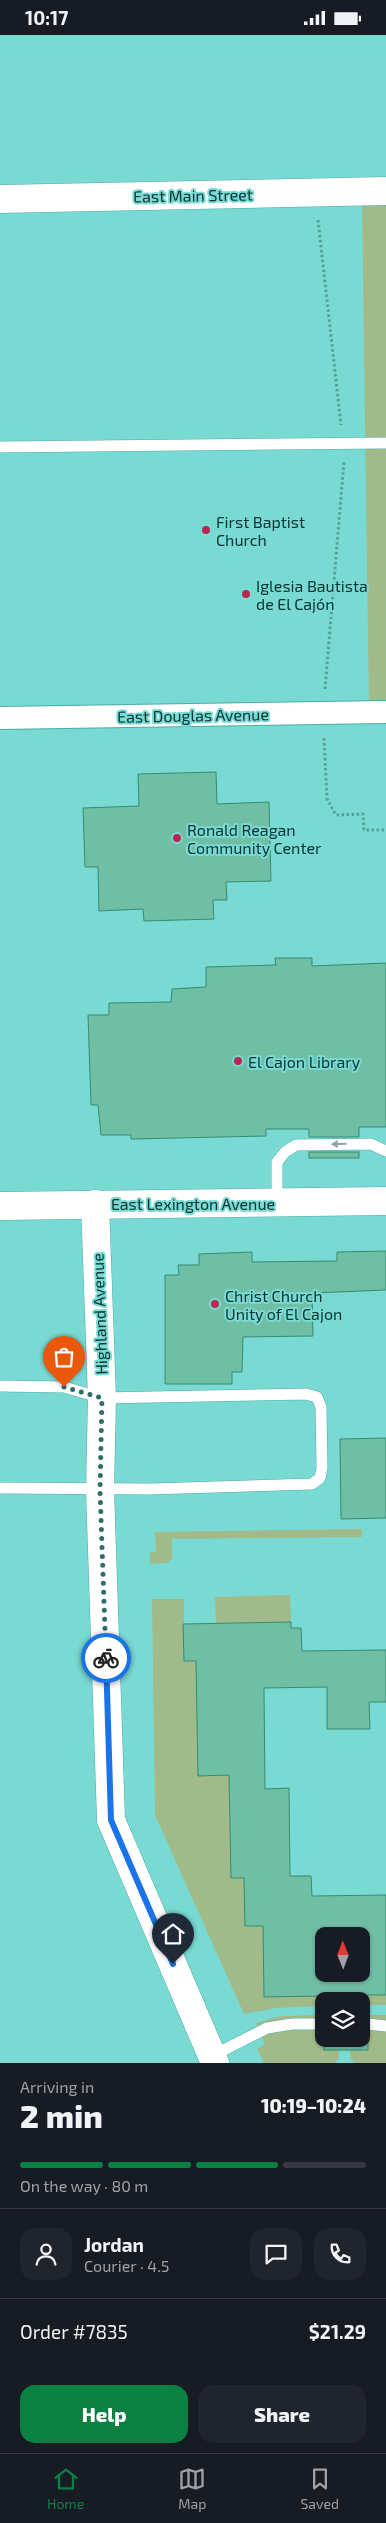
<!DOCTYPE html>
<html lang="en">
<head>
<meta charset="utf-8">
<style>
	:root { --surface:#171b24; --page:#20242c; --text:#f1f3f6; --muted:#9ea1a6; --line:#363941; --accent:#0b8043 }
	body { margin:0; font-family:"Exo 2",sans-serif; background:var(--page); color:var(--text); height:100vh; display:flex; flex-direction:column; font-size:19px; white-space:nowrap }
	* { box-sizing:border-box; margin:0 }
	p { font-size:16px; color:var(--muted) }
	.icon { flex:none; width:28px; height:28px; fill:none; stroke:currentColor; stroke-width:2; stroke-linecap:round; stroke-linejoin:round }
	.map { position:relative; height:2028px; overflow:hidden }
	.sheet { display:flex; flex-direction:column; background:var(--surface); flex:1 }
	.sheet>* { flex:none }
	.needle { width:32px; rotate:359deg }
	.tools { position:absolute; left:315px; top:1892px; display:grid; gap:10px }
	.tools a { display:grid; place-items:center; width:55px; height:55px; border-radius:10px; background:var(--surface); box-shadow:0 1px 4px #0004; font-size:25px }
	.pin { position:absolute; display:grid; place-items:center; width:42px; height:42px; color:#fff; margin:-51px -21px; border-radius:50% 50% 50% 0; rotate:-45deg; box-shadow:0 0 5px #0007 }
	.pin .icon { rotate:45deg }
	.courier { position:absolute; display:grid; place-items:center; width:50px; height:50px; margin:-25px; border:4px solid #1a73e8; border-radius:50%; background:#fff; color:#222; box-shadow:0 1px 6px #0007 }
	.summary em { font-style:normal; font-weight:800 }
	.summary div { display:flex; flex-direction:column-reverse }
	.summary { display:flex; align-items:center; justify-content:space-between; height:85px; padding:0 20px }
	h1 { font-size:32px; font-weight:800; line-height:38px }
	.bar { display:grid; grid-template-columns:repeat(4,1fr); gap:8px 5px; align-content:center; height:60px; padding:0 20px }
	.bar i { height:6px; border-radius:4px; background:var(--line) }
	.bar .current { background:var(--accent) }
	.bar p { grid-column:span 4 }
	.line { display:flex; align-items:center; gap:12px; padding:0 20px; border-top:1px solid var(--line) }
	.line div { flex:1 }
	.round { display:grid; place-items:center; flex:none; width:52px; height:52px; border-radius:15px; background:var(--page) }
	.action { display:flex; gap:10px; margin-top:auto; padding:10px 20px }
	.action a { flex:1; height:58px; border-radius:15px; background:var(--accent); color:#fff; font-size:20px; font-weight:800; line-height:58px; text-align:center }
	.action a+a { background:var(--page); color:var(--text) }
	.status { display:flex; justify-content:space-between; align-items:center; height:35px; padding:0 25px; background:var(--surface); direction:ltr }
	.status svg { height:14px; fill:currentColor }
	.tabs { display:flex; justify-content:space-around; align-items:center; height:70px; border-top:1px solid var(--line); background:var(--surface); font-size:14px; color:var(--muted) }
	.tabs a { display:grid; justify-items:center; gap:2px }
	.tabs .current { color:var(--accent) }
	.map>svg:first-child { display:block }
	.green { fill:#a1ba8a }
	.building { fill:#70bea4; stroke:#348b71; fill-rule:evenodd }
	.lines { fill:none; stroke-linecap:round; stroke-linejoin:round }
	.lane-casing { stroke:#48aca6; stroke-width:12 }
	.street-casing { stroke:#48aca6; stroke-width:24 }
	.secondary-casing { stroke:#48aca6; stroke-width:29 }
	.primary-casing { stroke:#48aca6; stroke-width:29 }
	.path { stroke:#52a19d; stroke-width:3; stroke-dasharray:2.5 2.5; stroke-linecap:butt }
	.lane { stroke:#fff; stroke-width:11 }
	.street { stroke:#fff; stroke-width:22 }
	.secondary { stroke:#fff; stroke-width:28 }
	.primary { stroke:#fff; stroke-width:28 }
	.oneway { fill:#8fa3a2 }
	.done { stroke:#2f6d6a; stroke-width:5; stroke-dasharray:0 9 }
	.route { stroke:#1a73e8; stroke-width:6 }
	.poi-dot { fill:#b72750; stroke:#79dad4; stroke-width:2 }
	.labels { text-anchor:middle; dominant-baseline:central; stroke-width:4; stroke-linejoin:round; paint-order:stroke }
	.street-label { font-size:16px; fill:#073331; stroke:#79dad4 }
	.poi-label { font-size:16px; fill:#073331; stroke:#79dad4; text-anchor:start }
</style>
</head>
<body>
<div class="status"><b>10:17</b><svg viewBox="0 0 49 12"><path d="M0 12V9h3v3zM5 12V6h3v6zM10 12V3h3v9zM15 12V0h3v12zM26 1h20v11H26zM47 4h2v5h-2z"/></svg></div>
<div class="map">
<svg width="386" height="2028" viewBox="0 0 386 2028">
	<rect width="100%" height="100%" fill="#79dad4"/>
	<!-- green -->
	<g class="green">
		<path d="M 362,168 L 386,168 L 386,678 L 369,678 Z"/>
		<path d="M 362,1494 L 362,1502 L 172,1504 L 172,1524 L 167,1528 L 150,1529 L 150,1517 L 156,1517 L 155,1497 Z"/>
		<path d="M 290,1560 L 291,1587 L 230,1588 L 230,1605 L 216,1589 L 215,1562 Z"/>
		<path d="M 152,1564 L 184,1564 L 184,1626 L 196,1626 L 198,1741 L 229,1740 L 231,1843 L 244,1843 L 245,1891 L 263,1891 L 264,1961 L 323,1961 L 323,1971 L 276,1973 L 244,1979 L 155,1780 Z"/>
		<rect x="367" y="1960" width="19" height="10"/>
		<path d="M 323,1980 L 324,2015 L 339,2015 L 339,2024 L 335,2028 L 264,2028 L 257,2014 L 265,2009 L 256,1988 L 280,1981 Z"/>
		<path d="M 367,1980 L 386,1980 L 386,2028 L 355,2028 L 350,2023 L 350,2015 L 368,2014 Z"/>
	</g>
	<!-- building -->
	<g class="building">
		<path d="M 216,737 L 217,769 L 269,767 L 271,846 L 226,847 L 227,865 L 213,865 L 214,884 L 144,886 L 143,874 L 99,876 L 98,832 L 85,832 L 83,773 L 139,771 L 138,739 Z"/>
		<path d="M 275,923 L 312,923 L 312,931 L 386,928 L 386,1092 L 359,1092 L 359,1102 L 309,1102 L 309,1094 L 266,1094 L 266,1101 L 131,1104 L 131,1100 L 101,1100 L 98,1070 L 91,1070 L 88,980 L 109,980 L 109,968 L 171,967 L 172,954 L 206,952 L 206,932 L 276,930 Z"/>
		<rect x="309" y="1117" width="50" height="6"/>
		<path d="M 386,1216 L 386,1255 L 312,1258 L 313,1301 L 243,1302 L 242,1337 L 232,1337 L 232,1349 L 165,1349 L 165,1240 L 179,1240 L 178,1230 L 199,1230 L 199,1219 L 252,1217 L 252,1227 L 337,1226 L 337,1217 Z"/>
		<path d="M 386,1403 L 386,1483 L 341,1484 L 340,1404 Z"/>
		<path d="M 291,1587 L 291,1593 L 301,1593 L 302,1616 L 386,1615 L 386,1667 L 369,1667 L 370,1694 L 327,1694 L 327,1652 L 264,1653 L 265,1754 L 289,1753 L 290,1841 L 311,1841 L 312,1861 L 386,1860 L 386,1960 L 367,1960 L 367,1982 L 361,1986 L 361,1966 L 324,1966 L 324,1982 L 323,1961 L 264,1962 L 263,1891 L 245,1891 L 244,1843 L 231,1843 L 229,1740 L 198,1741 L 196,1626 L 184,1626 L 183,1589 ZM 324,1901 L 361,1901 L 361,1939 L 324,1939 Z"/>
		<path d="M 361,1992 L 368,1996 L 368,2015 L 324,2015 L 323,1996 L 324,2004 L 361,2004 Z"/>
	</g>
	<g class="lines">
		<!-- lane casing -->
		<g class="lane-casing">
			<g id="lane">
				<path d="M 0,412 L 386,408"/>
				<path d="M 277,1167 L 277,1127 L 285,1117 L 296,1110 L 371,1109 L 386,1116"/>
				<path d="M 0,1351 L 64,1352 L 102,1363 L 306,1359 L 317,1362 L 321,1372 L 322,1433 L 320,1443 L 312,1449 L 150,1454 L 0,1453"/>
				<path d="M 368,1989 L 386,1991"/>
				<path d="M 212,2021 L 267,1993 L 292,1989 L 323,1989"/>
			</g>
		</g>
		<!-- street casing -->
		<g class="street-casing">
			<path id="street" d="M 0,683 L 386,677"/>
		</g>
		<!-- secondary casing -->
		<g class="secondary-casing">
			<g id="secondary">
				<path d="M 95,1169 L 102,1363 L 100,1455 L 111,1785 L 215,2028"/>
				<path d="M 0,1171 L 386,1166"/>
			</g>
		</g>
		<!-- primary casing -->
		<g class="primary-casing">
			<path id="primary" d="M 0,164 L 386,156"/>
		</g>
		<!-- path -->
		<g class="path">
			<path d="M 318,185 L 341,390"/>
			<path d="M 325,654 L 344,426"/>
			<path d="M 324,703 L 327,764 L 336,780 L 363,779 L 364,795 L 386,795"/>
		</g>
		<!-- lane -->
		<use href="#lane" class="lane"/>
		<!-- street -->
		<use href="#street" class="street"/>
		<!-- secondary -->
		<use href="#secondary" class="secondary"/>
		<!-- primary -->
		<use href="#primary" class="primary"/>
	</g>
	<!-- one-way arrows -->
	<defs><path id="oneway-solid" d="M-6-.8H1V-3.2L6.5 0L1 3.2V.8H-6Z" transform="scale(1.25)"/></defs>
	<use class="oneway" href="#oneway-solid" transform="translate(339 1109) rotate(179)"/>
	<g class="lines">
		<!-- done -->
		<path class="done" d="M 64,1352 L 102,1363 L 100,1455 L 106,1623"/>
		<!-- route -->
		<path class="route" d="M 106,1623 L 111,1785 L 173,1929"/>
	</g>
	<!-- markers -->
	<g class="poi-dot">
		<circle cx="206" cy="495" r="5"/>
		<circle cx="246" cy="559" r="5"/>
		<circle cx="177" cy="803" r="5"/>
		<circle cx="238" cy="1026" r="5"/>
		<circle cx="215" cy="1269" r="5"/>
	</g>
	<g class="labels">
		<!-- street labels -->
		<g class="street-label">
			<text transform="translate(193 160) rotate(-1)">East Main Street</text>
			<text transform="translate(193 680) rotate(-1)">East Douglas Avenue</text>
			<text x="193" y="1168">East Lexington Avenue</text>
			<text transform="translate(99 1279) rotate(-92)">Highland Avenue</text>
		</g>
		<!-- poi labels -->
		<g class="poi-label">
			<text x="216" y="486">First Baptist<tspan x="216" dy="18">Church</tspan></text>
			<text x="256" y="550">Iglesia Bautista<tspan x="256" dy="18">de El Cajón</tspan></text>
			<text x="187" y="794">Ronald Reagan<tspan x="187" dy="18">Community Center</tspan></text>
			<text x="248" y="1026">El Cajon Library</text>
			<text x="225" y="1260">Christ Church<tspan x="225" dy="18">Unity of El Cajon</tspan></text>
		</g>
	</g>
</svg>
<div class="tools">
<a><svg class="needle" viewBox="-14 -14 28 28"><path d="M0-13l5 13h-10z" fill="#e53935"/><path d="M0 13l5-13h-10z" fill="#9ea1a6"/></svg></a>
<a><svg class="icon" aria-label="layers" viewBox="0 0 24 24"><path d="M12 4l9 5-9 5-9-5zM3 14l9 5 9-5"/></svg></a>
</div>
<div class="pin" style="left:64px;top:1352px;background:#ea580c"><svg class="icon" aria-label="bag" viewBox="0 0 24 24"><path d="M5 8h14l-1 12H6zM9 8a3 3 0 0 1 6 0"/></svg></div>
<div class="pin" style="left:173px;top:1929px;background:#1f2937"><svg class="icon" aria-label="home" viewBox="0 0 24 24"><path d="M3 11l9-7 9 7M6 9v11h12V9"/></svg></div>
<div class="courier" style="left:106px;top:1623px"><svg class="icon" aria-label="bike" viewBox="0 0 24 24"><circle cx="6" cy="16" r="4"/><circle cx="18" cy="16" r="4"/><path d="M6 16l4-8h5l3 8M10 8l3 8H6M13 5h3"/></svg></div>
</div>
<section class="sheet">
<div class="summary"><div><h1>2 min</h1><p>Arriving in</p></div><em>10:19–10:24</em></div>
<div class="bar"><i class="current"></i><i class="current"></i><i class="current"></i><i></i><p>On the way · 80 m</p></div>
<div class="line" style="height:90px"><a class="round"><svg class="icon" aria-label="person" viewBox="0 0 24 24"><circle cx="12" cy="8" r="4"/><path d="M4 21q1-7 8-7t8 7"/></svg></a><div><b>Jordan</b><p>Courier · 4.5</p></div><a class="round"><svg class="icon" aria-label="chat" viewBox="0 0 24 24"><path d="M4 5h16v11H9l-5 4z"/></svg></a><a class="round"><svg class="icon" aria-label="phone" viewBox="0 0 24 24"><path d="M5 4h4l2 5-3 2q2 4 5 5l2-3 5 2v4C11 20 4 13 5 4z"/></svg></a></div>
<div class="line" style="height:65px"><div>Order #7835</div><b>$21.29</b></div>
<div class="action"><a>Help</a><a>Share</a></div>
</section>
<nav class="tabs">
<a class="current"><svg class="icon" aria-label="home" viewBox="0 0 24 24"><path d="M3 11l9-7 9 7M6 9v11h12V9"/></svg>Home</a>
<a><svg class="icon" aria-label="map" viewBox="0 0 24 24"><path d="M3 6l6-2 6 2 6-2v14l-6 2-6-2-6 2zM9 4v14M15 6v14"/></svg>Map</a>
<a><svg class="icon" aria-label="saved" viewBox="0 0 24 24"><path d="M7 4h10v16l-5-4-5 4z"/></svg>Saved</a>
</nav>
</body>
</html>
